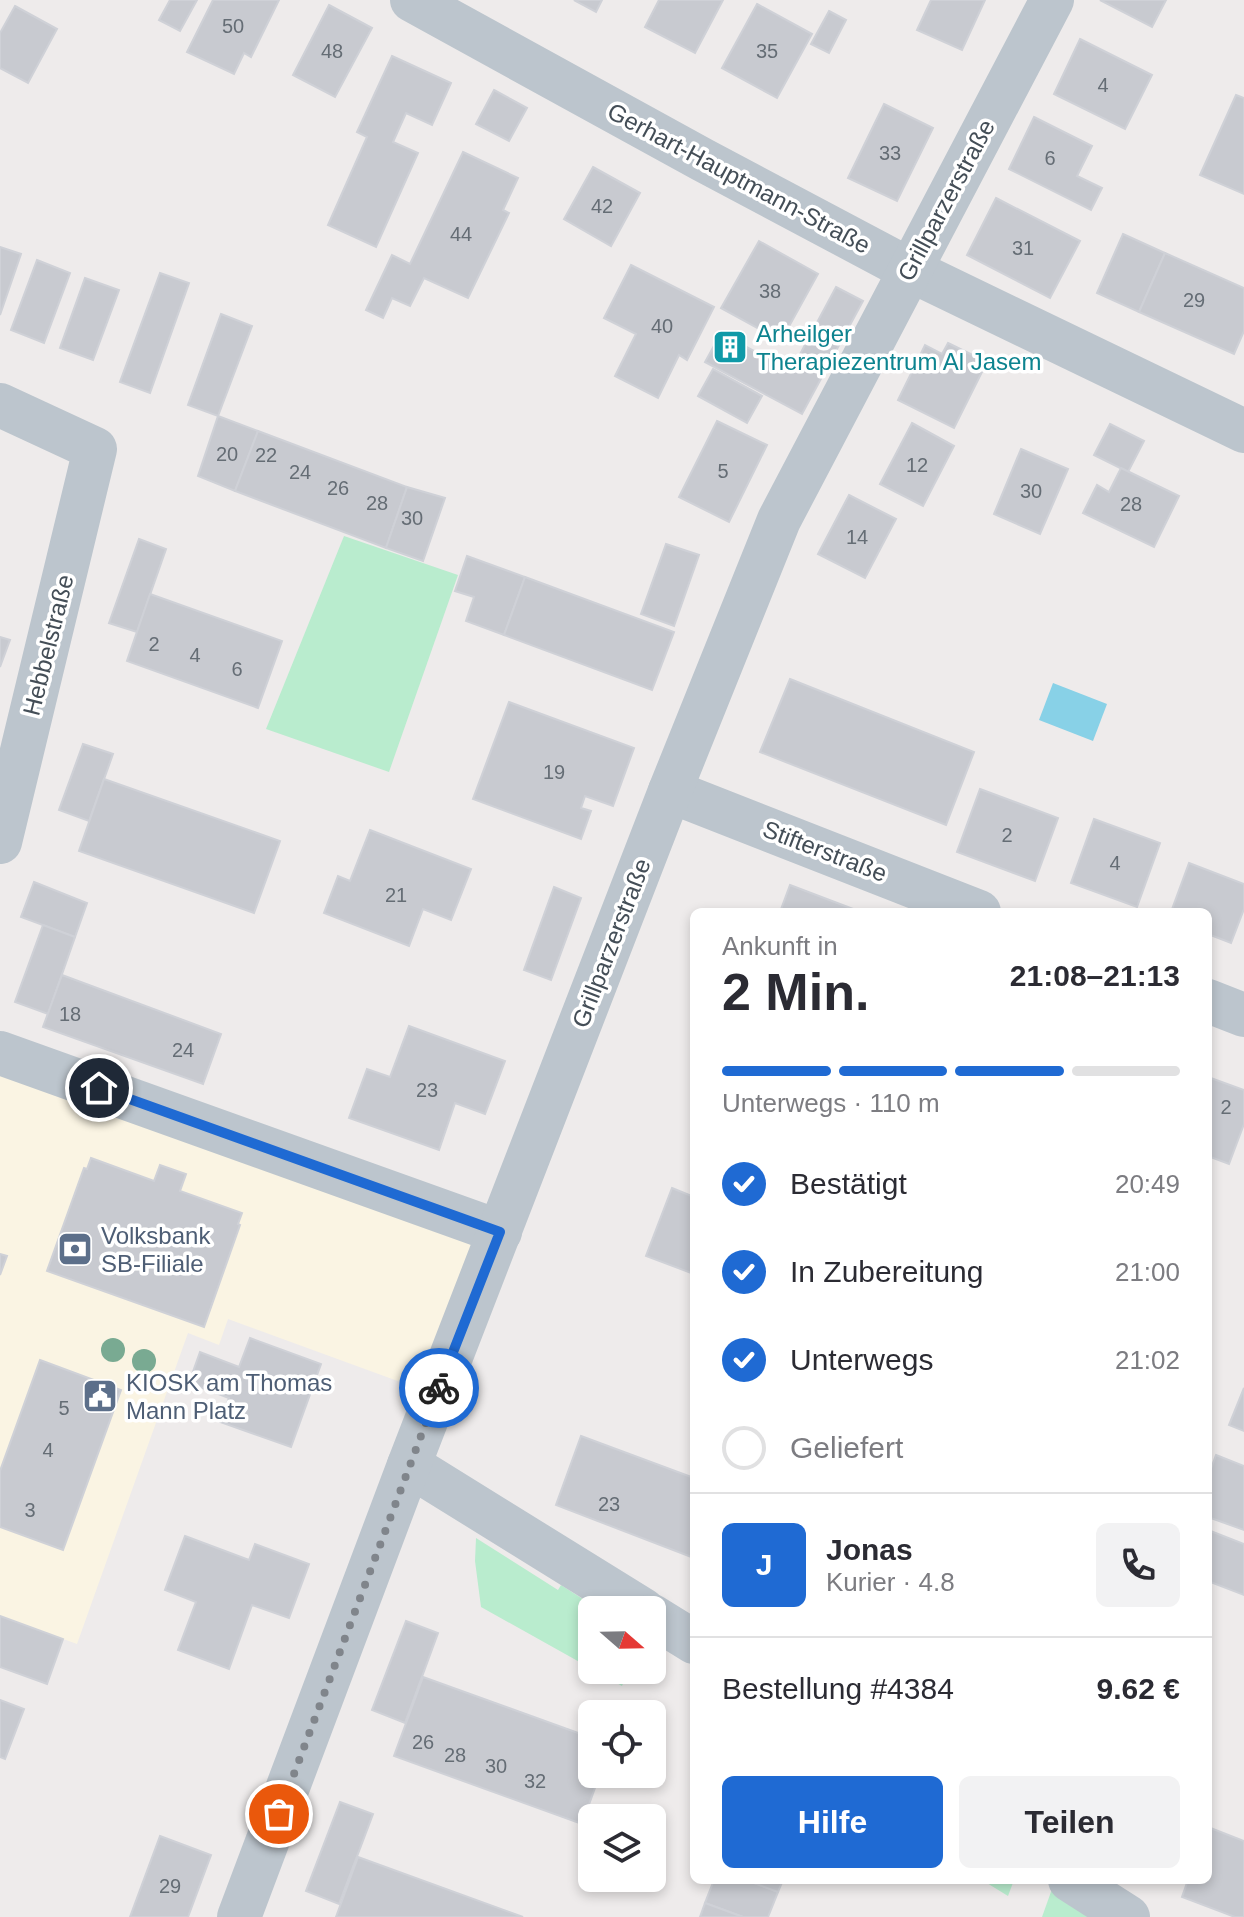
<!DOCTYPE html>
<html lang="de">
<head>
<meta charset="utf-8">
<style>
	:root { --surface:#fff; --page:#f2f2f3; --text:#2b2b33; --muted:#7c7c81; --line:#e1e1e2; --accent:#1f6ad3 }
	body { margin:0; font-family:Arial,sans-serif; background:var(--page); color:var(--text); height:100vh; display:flex; flex-direction:column; font-size:30px; white-space:nowrap }
	* { box-sizing:border-box; margin:0 }
	p { font-size:26px; color:var(--muted) }
	.icon { flex:none; width:44px; height:44px; fill:none; stroke:currentColor; stroke-width:2; stroke-linecap:round; stroke-linejoin:round }
	.map { position:relative; flex:1; overflow:hidden }
	.panel { position:absolute; left:690px; top:908px; width:522px; height:976px; display:flex; flex-direction:column; background:var(--surface); border-radius:12px; box-shadow:0 4px 12px #0003 }
	.panel>* { flex:none }
	.needle { width:52px; rotate:110deg }
	.tools { position:absolute; left:578px; top:1596px; display:grid; gap:16px }
	.tools a { display:grid; place-items:center; width:88px; height:88px; border-radius:12px; background:var(--surface); box-shadow:0 4px 12px #0003; font-size:40px }
	.pin { position:absolute; display:grid; place-items:center; width:68px; height:68px; color:#fff; margin:-34px; border:4px solid #fff; border-radius:50%; box-shadow:0 2px 8px #0007 }
	.courier { position:absolute; display:grid; place-items:center; width:80px; height:80px; margin:-40px; border:6px solid #1f6ad3; border-radius:50%; background:#fff; color:#222; box-shadow:0 2px 10px #0007 }
	.head em { font-style:normal; font-weight:700 }
	.head div { display:flex; flex-direction:column-reverse }
	.head { display:flex; align-items:center; justify-content:space-between; height:136px; padding:0 32px }
	h1 { font-size:52px; font-weight:700; line-height:60px }
	.bar { display:grid; grid-template-columns:repeat(4,1fr); gap:12px 8px; align-content:center; height:96px; padding:0 32px }
	.bar i { height:10px; border-radius:6px; background:var(--line) }
	.bar .selected { background:var(--accent) }
	.bar p { grid-column:span 4 }
	.line { display:flex; align-items:center; gap:20px; padding:0 32px; border-top:2px solid var(--line) }
	.line div { flex:1 }
	.round { display:grid; place-items:center; flex:none; width:84px; height:84px; border-radius:12px; background:var(--page) }
	ol { padding:0 32px; list-style:none }
	li { display:flex; align-items:center; gap:24px; height:88px }
	li p { margin-inline-start:auto }
	li .icon { padding:8px; border-radius:50%; background:var(--accent); color:#fff; stroke-width:4 }
	li:last-child { color:var(--muted) }
	li i { width:44px; height:44px; border:4px solid var(--line); border-radius:50% }
	.button { display:flex; gap:16px; margin-top:auto; padding:16px 32px }
	.button a { flex:1; height:92px; border-radius:12px; background:var(--accent); color:#fff; font-size:32px; font-weight:700; line-height:92px; text-align:center }
	.button a+a { background:var(--page); color:var(--text) }
	.map>svg:first-child { display:block }
	.commercial { fill:#faf4e3 }
	.green { fill:#b9ecce }
	.water { fill:#88d1e7 }
	.building { fill:#c8cad0; stroke:#cfd1d7; stroke-width:2 }
	.lines { fill:none; stroke-linecap:round; stroke-linejoin:round }
	.minor { stroke:#bcc5cd; stroke-width:44 }
	.tree { fill:#79aa92 }
	.done { stroke:#80858b; stroke-width:8; stroke-dasharray:0 14.4 }
	.route { stroke:#1f6ad3; stroke-width:10 }
	.labels { text-anchor:middle; dominant-baseline:central; stroke-width:7; stroke-linejoin:round; paint-order:stroke }
	.number-label { font-size:20px; fill:#656d75 }
	.street-label { font-size:24px; fill:#444e57; stroke:#fff }
	.culture-label { font-size:24px; fill:#0d838f; stroke:#fff; text-anchor:start }
	.service-label { font-size:24px; fill:#4e5e75; stroke:#fff; text-anchor:start }
</style>
</head>
<body>
<div class="map">
<svg width="1244" height="1917" viewBox="0 0 1244 1917">
	<rect width="100%" height="100%" fill="#eeebeb"/>
	<!-- commercial -->
	<path class="commercial" d="M 0,1053 L 500,1232 L 436,1395 L 228,1319 L 219,1345 L 188,1333 L 77,1644 L 0,1616 Z"/>
	<!-- green -->
	<g class="green">
		<path d="M 344,536 L 458,575 L 389,772 L 266,729 Z"/>
		<path d="M 476,1538 L 558,1590 L 561,1585 L 600,1610 L 592,1610 L 592,1669 L 481,1607 L 475,1561 Z"/>
		<path d="M 593,1670 L 628,1670 L 622,1686 Z"/>
		<path d="M 982,1880 L 1014,1880 L 1008,1896 Z"/>
		<path d="M 1052,1889 L 1096,1917 L 1042,1917 Z"/>
	</g>
	<!-- water -->
	<path class="water" d="M 1053,683 L 1107,704 L 1093,741 L 1039,720 Z"/>
	<!-- building -->
	<g class="building">
		<path d="M 170,0 L 197,0 L 180,31 L 159,20 Z"/>
		<path d="M 213,0 L 279,0 L 251,57 L 244,53 L 234,74 L 187,52 Z"/>
		<path d="M 574,0 L 602,0 L 596,12 Z"/>
		<path d="M 659,0 L 723,0 L 695,53 L 645,27 Z"/>
		<path d="M 931,0 L 985,0 L 962,50 L 917,30 Z"/>
		<path d="M 1100,0 L 1166,0 L 1152,27 Z"/>
		<path d="M 757,4 L 812,34 L 777,98 L 722,68 Z"/>
		<path d="M 329,5 L 372,28 L 335,97 L 293,75 Z"/>
		<path d="M 15,6 L 57,29 L 28,83 L 0,68 L 0,33 Z"/>
		<path d="M 829,11 L 846,20 L 829,53 L 811,44 Z"/>
		<path d="M 1080,39 L 1152,75 L 1125,129 L 1054,94 Z"/>
		<path d="M 392,56 L 451,83 L 432,125 L 406,113 L 393,142 L 418,153 L 376,247 L 328,225 L 367,137 L 357,132 Z"/>
		<path d="M 494,90 L 527,108 L 509,141 L 476,124 Z"/>
		<path d="M 1236,95 L 1244,98 L 1244,194 L 1200,175 Z"/>
		<path d="M 884,104 L 933,128 L 897,201 L 848,178 Z"/>
		<path d="M 1034,117 L 1092,146 L 1077,176 L 1102,188 L 1091,210 L 1009,169 Z"/>
		<path d="M 463,152 L 518,178 L 503,210 L 509,213 L 468,298 L 424,278 L 410,306 L 392,298 L 383,318 L 366,310 L 392,255 L 410,264 Z"/>
		<path d="M 593,167 L 640,193 L 611,246 L 564,219 Z"/>
		<path d="M 996,198 L 1080,241 L 1050,298 L 967,255 Z"/>
		<path d="M 1123,234 L 1165,253 L 1139,312 L 1097,293 Z"/>
		<path d="M 759,241 L 818,274 L 781,341 L 721,308 Z"/>
		<path d="M 0,247 L 21,254 L 0,315 Z"/>
		<path d="M 1165,253 L 1244,288 L 1244,331 L 1234,354 L 1139,312 Z"/>
		<path d="M 37,260 L 70,273 L 44,343 L 11,330 Z"/>
		<path d="M 631,265 L 714,307 L 687,360 L 679,355 L 658,398 L 615,376 L 636,334 L 604,318 Z"/>
		<path d="M 160,273 L 189,283 L 150,393 L 120,382 Z"/>
		<path d="M 85,278 L 119,290 L 93,360 L 60,348 Z"/>
		<path d="M 836,287 L 863,301 L 802,414 L 705,362 L 721,333 L 791,371 Z"/>
		<path d="M 221,314 L 252,326 L 218,416 L 188,405 Z"/>
		<path d="M 948,343 L 987,362 L 954,428 L 898,400 L 925,345 L 942,354 Z"/>
		<path d="M 713,369 L 762,396 L 747,423 L 698,396 Z"/>
		<path d="M 218,416 L 258,431 L 235,491 L 198,476 Z"/>
		<path d="M 717,421 L 767,445 L 729,522 L 679,497 Z"/>
		<path d="M 912,423 L 954,446 L 923,506 L 880,484 Z"/>
		<path d="M 1110,424 L 1144,441 L 1128,472 L 1094,455 Z"/>
		<path d="M 258,431 L 407,487 L 386,548 L 235,491 Z"/>
		<path d="M 1021,449 L 1068,469 L 1040,534 L 994,514 Z"/>
		<path d="M 1121,468 L 1179,496 L 1154,547 L 1083,513 L 1097,485 L 1109,492 Z"/>
		<path d="M 407,487 L 445,498 L 423,561 L 386,548 Z"/>
		<path d="M 849,495 L 896,519 L 865,578 L 818,554 Z"/>
		<path d="M 139,539 L 166,549 L 137,632 L 109,623 Z"/>
		<path d="M 666,544 L 699,555 L 674,626 L 641,614 Z"/>
		<path d="M 467,556 L 525,577 L 504,635 L 466,621 L 474,597 L 455,591 Z"/>
		<path d="M 525,577 L 674,632 L 652,690 L 504,635 Z"/>
		<path d="M 150,594 L 282,641 L 258,708 L 127,661 Z"/>
		<path d="M 0,637 L 10,640 L 0,667 Z"/>
		<path d="M 790,679 L 974,752 L 946,825 L 760,752 Z"/>
		<path d="M 509,702 L 634,748 L 613,806 L 585,796 L 581,808 L 591,811 L 581,839 L 473,799 Z"/>
		<path d="M 83,744 L 113,754 L 89,821 L 59,810 Z"/>
		<path d="M 104,779 L 280,841 L 254,913 L 79,851 Z"/>
		<path d="M 980,789 L 1058,818 L 1035,881 L 957,852 Z"/>
		<path d="M 1094,819 L 1160,843 L 1137,907 L 1071,883 Z"/>
		<path d="M 370,830 L 471,869 L 451,920 L 423,909 L 409,946 L 324,913 L 338,876 L 350,881 Z"/>
		<path d="M 1189,863 L 1244,884 L 1244,909 L 1231,943 L 1208,934 L 1208,912 L 1171,912 Z"/>
		<path d="M 34,882 L 87,903 L 75,937 L 21,917 Z"/>
		<path d="M 790,885 L 861,912 L 780,912 Z"/>
		<path d="M 554,887 L 581,898 L 551,980 L 524,970 Z"/>
		<path d="M 43,925 L 75,937 L 48,1014 L 15,1002 Z"/>
		<path d="M 62,975 L 221,1034 L 203,1084 L 43,1027 Z"/>
		<path d="M 409,1026 L 505,1061 L 485,1114 L 455,1103 L 439,1150 L 349,1118 L 367,1069 L 390,1077 Z"/>
		<path d="M 1208,1077 L 1244,1090 L 1244,1124 L 1229,1164 L 1208,1156 Z"/>
		<path d="M 91,1158 L 154,1181 L 160,1165 L 186,1174 L 180,1191 L 242,1213 L 238,1224 L 240,1225 L 204,1327 L 47,1271 L 84,1168 L 87,1169 Z"/>
		<path d="M 672,1188 L 694,1197 L 694,1274 L 646,1256 Z"/>
		<path d="M 0,1254 L 7,1256 L 0,1275 Z"/>
		<path d="M 250,1338 L 321,1364 L 291,1447 L 220,1422 L 229,1398 L 189,1383 L 200,1352 L 239,1367 Z"/>
		<path d="M 40,1360 L 121,1390 L 63,1550 L 0,1527 L 0,1471 Z"/>
		<path d="M 1244,1388 L 1244,1431 L 1229,1425 Z"/>
		<path d="M 581,1436 L 694,1478 L 694,1558 L 556,1505 Z"/>
		<path d="M 1216,1455 L 1244,1466 L 1244,1530 L 1208,1517 L 1208,1477 Z"/>
		<path d="M 1208,1530 L 1244,1544 L 1244,1595 L 1208,1581 Z"/>
		<path d="M 185,1536 L 249,1560 L 255,1544 L 309,1564 L 289,1618 L 252,1605 L 229,1669 L 178,1650 L 196,1602 L 165,1590 Z"/>
		<path d="M 0,1616 L 63,1639 L 47,1684 L 0,1667 Z"/>
		<path d="M 406,1621 L 438,1633 L 405,1723 L 372,1710 Z"/>
		<path d="M 423,1677 L 592,1738 L 592,1774 L 600,1774 L 582,1824 L 394,1756 Z"/>
		<path d="M 0,1700 L 24,1709 L 5,1759 L 0,1757 Z"/>
		<path d="M 340,1802 L 373,1814 L 339,1904 L 306,1891 Z"/>
		<path d="M 1208,1827 L 1244,1841 L 1244,1917 L 1235,1917 L 1182,1897 L 1188,1880 L 1208,1880 Z"/>
		<path d="M 160,1836 L 211,1855 L 188,1917 L 130,1917 Z"/>
		<path d="M 358,1857 L 523,1917 L 336,1917 Z"/>
		<path d="M 714,1880 L 746,1880 L 778,1892 L 768,1917 L 743,1917 L 705,1903 Z"/>
		<path d="M 746,1880 L 783,1880 L 778,1892 Z"/>
		<path d="M 705,1903 L 743,1917 L 700,1917 Z"/>
	</g>
	<g class="lines">
		<!-- minor -->
		<g class="minor">
			<path d="M 412,0 L 703,160 L 910,270 L 1244,431"/>
			<path d="M 0,405 L 95,449 L 0,842"/>
			<path d="M 670,791 L 979,912"/>
			<path d="M 1208,1001 L 1244,1015"/>
			<path d="M 0,1053 L 500,1232"/>
			<path d="M 409,1465 L 643,1610"/>
			<path d="M 652,1616 L 694,1642"/>
			<path d="M 1070,1880 L 1128,1917"/>
			<path d="M 239,1917 L 409,1465 L 670,791 L 779,520 L 1052,0"/>
		</g>
	</g>
	<!-- trees -->
	<g class="tree">
		<circle cx="113" cy="1350" r="12"/>
		<circle cx="144" cy="1361" r="12"/>
	</g>
	<g class="lines">
		<!-- done -->
		<path class="done" d="M 279,1814 L 439,1388"/>
		<!-- route -->
		<path class="route" d="M 99,1088 L 500,1232 L 439,1388"/>
	</g>
	<!-- icons -->
	<defs>
		<g id="building-square" transform="scale(1.8)"><rect x="-9" y="-9" width="18" height="18" rx="4" fill="#0f9aa8" stroke="#fff"/><path d="M-4-6H4V6H1V3H-1V6H-4ZM-2.5-4.3h1.7v1.8h-1.7ZM.8-4.3h1.7v1.8H.8ZM-2.5-1h1.7V.8h-1.7ZM.8-1h1.7V.8H.8Z" fill="#fff"/></g>
		<g id="bank-square" transform="scale(1.8)"><rect x="-9" y="-9" width="18" height="18" rx="4" fill="#5c6f8a" stroke="#fff"/><path d="M-6-4H6V4H-6ZM0-2.3a2.3 2.3 0 1 0 0 4.6a2.3 2.3 0 1 0 0-4.6Z" fill="#fff"/></g>
		<g id="civic-square" transform="scale(1.8)"><rect x="-9" y="-9" width="18" height="18" rx="4" fill="#5c6f8a" stroke="#fff"/><path d="M-.6-6.5H3V-4.5H.6V-3L4-1V1h2V6H-6V1h2V-1L-.6-3ZM-1.2 2.5V6h2.4V2.5Z" fill="#fff"/></g>
	</defs>
	<g fill-rule="evenodd">
		<use href="#building-square" x="730" y="347"/>
		<use href="#bank-square" x="75" y="1249"/>
		<use href="#civic-square" x="100" y="1396"/>
	</g>
	<g class="labels">
		<!-- number labels -->
		<g class="number-label">
			<text x="233" y="26">50</text>
			<text x="332" y="51">48</text>
			<text x="767" y="51">35</text>
			<text x="1103" y="85">4</text>
			<text x="890" y="153">33</text>
			<text x="1050" y="158">6</text>
			<text x="602" y="206">42</text>
			<text x="461" y="234">44</text>
			<text x="1023" y="248">31</text>
			<text x="770" y="291">38</text>
			<text x="1194" y="300">29</text>
			<text x="662" y="326">40</text>
			<text x="227" y="454">20</text>
			<text x="266" y="455">22</text>
			<text x="917" y="465">12</text>
			<text x="723" y="471">5</text>
			<text x="300" y="472">24</text>
			<text x="338" y="488">26</text>
			<text x="1031" y="491">30</text>
			<text x="377" y="503">28</text>
			<text x="1131" y="504">28</text>
			<text x="412" y="518">30</text>
			<text x="857" y="537">14</text>
			<text x="154" y="644">2</text>
			<text x="195" y="655">4</text>
			<text x="237" y="669">6</text>
			<text x="554" y="772">19</text>
			<text x="1007" y="835">2</text>
			<text x="1115" y="863">4</text>
			<text x="396" y="895">21</text>
			<text x="70" y="1014">18</text>
			<text x="183" y="1050">24</text>
			<text x="427" y="1090">23</text>
			<text x="1226" y="1107">2</text>
			<text x="64" y="1408">5</text>
			<text x="48" y="1450">4</text>
			<text x="609" y="1504">23</text>
			<text x="30" y="1510">3</text>
			<text x="423" y="1742">26</text>
			<text x="455" y="1755">28</text>
			<text x="496" y="1766">30</text>
			<text x="535" y="1781">32</text>
			<text x="170" y="1886">29</text>
		</g>
		<!-- street labels -->
		<g class="street-label">
			<text transform="translate(739 178) rotate(28)">Gerhart-Hauptmann-Straße</text>
			<text transform="translate(946 200) rotate(-62)">Grillparzerstraße</text>
			<text transform="translate(48 645) rotate(-76)">Hebbelstraße</text>
			<text transform="translate(825 851) rotate(21)">Stifterstraße</text>
			<text transform="translate(611 943) rotate(-69)">Grillparzerstraße</text>
		</g>
		<!-- culture labels -->
		<g class="culture-label">
			<text x="756" y="333">Arheilger<tspan x="756" dy="28">Therapiezentrum Al Jasem</tspan></text>
		</g>
		<!-- service labels -->
		<g class="service-label">
			<text x="101" y="1235">Volksbank<tspan x="101" dy="28">SB-Filiale</tspan></text>
			<text x="126" y="1382">KIOSK am Thomas<tspan x="126" dy="28">Mann Platz</tspan></text>
		</g>
	</g>
</svg>
<div class="tools">
<a><svg class="needle" viewBox="-14 -14 28 28"><path d="M0-13l5 13h-10z" fill="#e53935"/><path d="M0 13l5-13h-10z" fill="#7c7c81"/></svg></a>
<a><svg class="icon" aria-label="locate" viewBox="0 0 24 24"><circle cx="12" cy="12" r="6"/><path d="M12 2v4M12 18v4M2 12h4M18 12h4"/></svg></a>
<a><svg class="icon" aria-label="layers" viewBox="0 0 24 24"><path d="M12 4l9 5-9 5-9-5zM3 14l9 5 9-5"/></svg></a>
</div>
<div class="pin" style="left:279px;top:1814px;background:#ea580c"><svg class="icon" aria-label="bag" viewBox="0 0 24 24"><path d="M5 8h14l-1 12H6zM9 8a3 3 0 0 1 6 0"/></svg></div>
<div class="pin" style="left:99px;top:1088px;background:#1f2937"><svg class="icon" aria-label="home" viewBox="0 0 24 24"><path d="M3 11l9-7 9 7M6 9v11h12V9"/></svg></div>
<div class="courier" style="left:439px;top:1388px"><svg class="icon" aria-label="bike" viewBox="0 0 24 24"><circle cx="6" cy="16" r="4"/><circle cx="18" cy="16" r="4"/><path d="M6 16l4-8h5l3 8M10 8l3 8H6M13 5h3"/></svg></div>
<section class="panel">
<div class="head"><div><h1>2 Min.</h1><p>Ankunft in</p></div><em>21:08–21:13</em></div>
<div class="bar"><i class="selected"></i><i class="selected"></i><i class="selected"></i><i></i><p>Unterwegs · 110 m</p></div>
<ol>
<li><svg class="icon" aria-label="check" viewBox="0 0 24 24"><path d="M5 12l5 5 9-10"/></svg>Bestätigt<p>20:49</p></li>
<li><svg class="icon" aria-label="check" viewBox="0 0 24 24"><path d="M5 12l5 5 9-10"/></svg>In Zubereitung<p>21:00</p></li>
<li><svg class="icon" aria-label="check" viewBox="0 0 24 24"><path d="M5 12l5 5 9-10"/></svg>Unterwegs<p>21:02</p></li>
<li><i></i>Geliefert</li>
</ol>
<div class="line" style="height:144px"><b class="round" style="background:var(--accent);color:#fff">J</b><div><b>Jonas</b><p>Kurier · 4.8</p></div><a class="round"><svg class="icon" aria-label="phone" viewBox="0 0 24 24"><path d="M5 4h4l2 5-3 2q2 4 5 5l2-3 5 2v4C11 20 4 13 5 4z"/></svg></a></div>
<div class="line" style="height:104px"><div>Bestellung #4384</div><b>9.62 €</b></div>
<div class="button"><a>Hilfe</a><a>Teilen</a></div>
</section>
</div>
</body>
</html>
